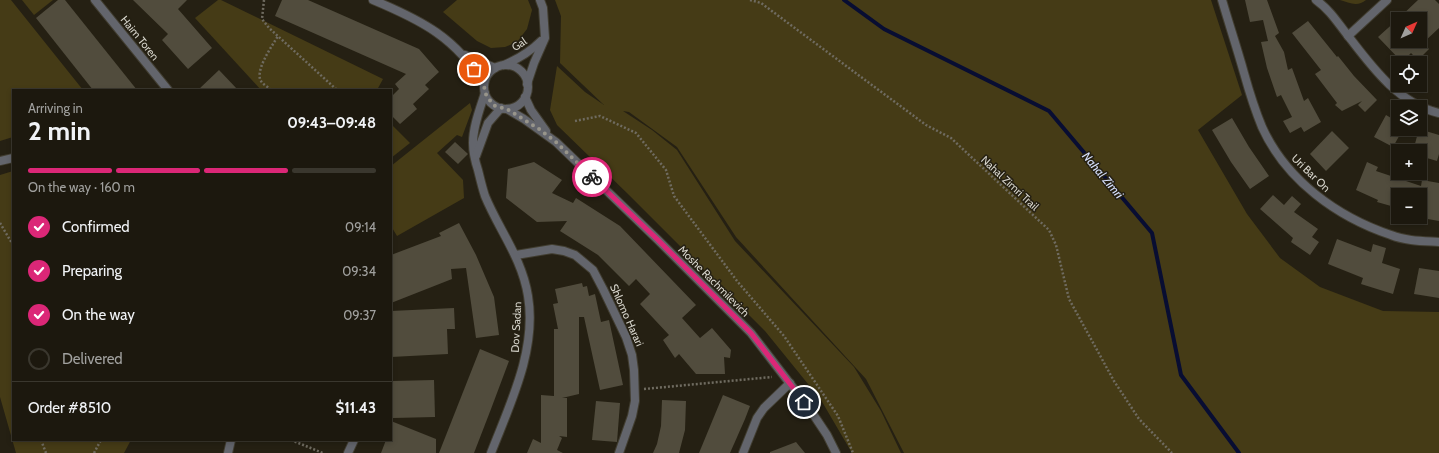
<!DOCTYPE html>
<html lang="en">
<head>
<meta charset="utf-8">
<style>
	:root { --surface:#1c180e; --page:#252117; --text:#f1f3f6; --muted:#a0a09e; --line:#3a372e; --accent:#db2777 }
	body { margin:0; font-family:Cabin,sans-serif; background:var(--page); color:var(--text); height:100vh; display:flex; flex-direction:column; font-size:15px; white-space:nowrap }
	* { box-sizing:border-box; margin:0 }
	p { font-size:13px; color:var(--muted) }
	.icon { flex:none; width:22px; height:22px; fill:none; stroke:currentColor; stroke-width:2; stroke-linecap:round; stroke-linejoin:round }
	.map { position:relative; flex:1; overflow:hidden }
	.drawer { position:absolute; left:12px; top:89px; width:380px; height:352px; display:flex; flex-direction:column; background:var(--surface); border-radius:0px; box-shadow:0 2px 6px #0003,0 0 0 1px var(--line) }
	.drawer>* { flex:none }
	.needle { width:26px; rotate:45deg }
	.fabs { position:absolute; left:1391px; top:12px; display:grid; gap:8px }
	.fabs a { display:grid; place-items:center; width:36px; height:36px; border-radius:0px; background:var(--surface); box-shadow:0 2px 6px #0003,0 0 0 1px var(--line); font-size:20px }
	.pin { position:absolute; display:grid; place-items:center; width:34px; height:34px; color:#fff; margin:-17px; border:2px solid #fff; border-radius:50%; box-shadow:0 1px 4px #0007 }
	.courier { position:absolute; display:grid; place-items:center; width:40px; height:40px; margin:-20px; border:3px solid #db2777; border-radius:50%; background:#fff; color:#222; box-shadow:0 1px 5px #0007 }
	.head em { font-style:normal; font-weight:800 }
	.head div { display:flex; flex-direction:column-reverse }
	.head { display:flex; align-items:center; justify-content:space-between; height:68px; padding:0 16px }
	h1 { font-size:26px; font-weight:800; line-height:30px }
	.bar { display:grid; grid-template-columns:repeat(4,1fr); gap:6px 4px; align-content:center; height:48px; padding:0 16px }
	.bar i { height:5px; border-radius:3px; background:var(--line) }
	.bar .on { background:var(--accent) }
	.bar p { grid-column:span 4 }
	.line { display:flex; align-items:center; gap:10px; padding:0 16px; border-top:1px solid var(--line) }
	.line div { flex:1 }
	ol { padding:0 16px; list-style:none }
	li { display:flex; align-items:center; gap:12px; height:44px }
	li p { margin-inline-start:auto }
	li .icon { padding:4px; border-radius:50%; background:var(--accent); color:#fff; stroke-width:4 }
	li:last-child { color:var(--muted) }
	li i { width:22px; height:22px; border:2px solid var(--line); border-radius:50% }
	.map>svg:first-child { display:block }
	.green { fill:#453b16 }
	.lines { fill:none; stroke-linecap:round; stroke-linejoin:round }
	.stream { stroke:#080d32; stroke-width:4 }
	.building { fill:#514c3d }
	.minor-casing { stroke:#413d30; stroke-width:10 }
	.tertiary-casing { stroke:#413d30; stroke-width:10 }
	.path { stroke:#6f6b60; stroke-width:2.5; stroke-dasharray:2 2; stroke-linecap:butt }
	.minor { stroke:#63656c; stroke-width:8 }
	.tertiary { stroke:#63656c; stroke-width:8 }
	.done { stroke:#98958b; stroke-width:4; stroke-dasharray:0 7.2 }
	.route { stroke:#db2777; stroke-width:5 }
	.labels { text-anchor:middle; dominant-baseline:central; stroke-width:3; stroke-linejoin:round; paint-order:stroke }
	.street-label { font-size:11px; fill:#d6d4cb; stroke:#252013 }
	.water-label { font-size:12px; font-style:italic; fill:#d7e1fe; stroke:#252013 }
</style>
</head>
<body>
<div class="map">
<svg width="1439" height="453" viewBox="0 0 1439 453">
	<rect width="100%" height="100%" fill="#252013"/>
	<!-- green -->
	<g class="green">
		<path d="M 0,0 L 11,0 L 83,90 L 13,90 L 13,137 L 0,141 Z"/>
		<path d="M 22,0 L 53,0 L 34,15 Z"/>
		<path d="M 218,0 L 221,0 L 383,79 L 377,90 L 261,90 L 195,18 Z"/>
		<path d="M 457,0 L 528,0 L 532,10 L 527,29 L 517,42 L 505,47 L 491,48 L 477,41 L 443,12 Z"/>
		<path d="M 555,0 L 1211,0 L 1242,95 L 1198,130 L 1247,214 L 1280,258 L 1320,287 L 1383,311 L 1439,312 L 1439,453 L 904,453 L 866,379 L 736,237 L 677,147 L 629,112 L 623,111 L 652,130 L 677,150 L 735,241 L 854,367 L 881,411 L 901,453 L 852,453 L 821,400 L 765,331 L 629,195 L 557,125 L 550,110 L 557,66 L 585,92 L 604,105 L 560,63 L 561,16 Z"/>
		<path d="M 1340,0 L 1366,0 C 1358,7 1349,3 1340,0 Z"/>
		<path d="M 470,103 L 472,110 L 462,137 L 457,135 L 437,153 L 463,180 L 464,198 L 397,236 L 391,226 L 391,166 Z"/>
		<path d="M 391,124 L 410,143 L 391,158 Z"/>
		<path d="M 13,171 L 13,440 L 131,440 L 124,453 L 16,453 L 0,397 L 0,175 Z"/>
	</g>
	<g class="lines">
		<!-- stream -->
		<path class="stream" d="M 844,0 L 884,29 L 1049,111 L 1152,233 L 1181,375 L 1239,453"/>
	</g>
	<!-- building -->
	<g class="building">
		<path d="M 58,0 L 65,0 L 137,90 L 93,90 L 36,18 Z"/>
		<path d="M 133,0 L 187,0 L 178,9 L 212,48 L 188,69 L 162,40 L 168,34 Z"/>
		<path d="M 282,0 L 308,0 L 419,49 L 439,72 L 425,85 L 429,89 L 413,104 L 417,109 L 400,124 L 391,115 L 391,97 L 399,89 L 395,84 L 406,74 L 275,16 Z"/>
		<path d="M 1245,0 L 1267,0 L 1279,33 L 1275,36 L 1284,52 L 1288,70 L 1292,68 L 1304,101 L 1308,98 L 1321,122 L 1304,132 L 1301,127 L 1290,133 L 1283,121 L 1292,117 L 1281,95 L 1277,97 L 1267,68 L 1261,42 L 1268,41 L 1263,20 L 1250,22 Z"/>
		<path d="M 1418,0 L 1435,0 L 1439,4 L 1439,28 L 1423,43 L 1429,49 L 1418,60 L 1411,53 L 1402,62 L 1378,37 L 1398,19 L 1398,41 L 1420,41 L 1420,19 L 1398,19 Z"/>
		<path d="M 1308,21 L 1337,57 L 1338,56 L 1354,76 L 1377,100 L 1365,112 L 1358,105 L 1362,101 L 1342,111 L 1335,105 L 1337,103 L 1315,74 L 1321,70 L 1292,33 Z"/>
		<path d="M 219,70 L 238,90 L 198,90 Z"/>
		<path d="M 1386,115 L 1398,122 L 1398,129 L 1403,129 L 1393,147 L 1374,137 Z"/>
		<path d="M 1232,118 L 1249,147 L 1269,176 L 1250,189 L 1231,162 L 1212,130 Z"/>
		<path d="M 1419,129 L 1439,135 L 1439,154 L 1437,161 L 1420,156 L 1420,151 L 1413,151 Z"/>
		<path d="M 1332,131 L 1349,148 L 1326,171 L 1310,154 Z"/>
		<path d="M 455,142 L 468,154 L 458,164 L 445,152 Z"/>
		<path d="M 534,162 L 562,180 L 552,193 L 573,203 L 576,198 L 620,226 L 696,305 L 682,318 L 700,338 L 712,328 L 731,350 L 730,358 L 724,357 L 725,374 L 696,374 L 679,354 L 675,358 L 663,340 L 669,335 L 640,304 L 650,294 L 636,279 L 629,286 L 598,255 L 560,231 L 567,221 L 537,222 L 506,198 L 508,169 Z"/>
		<path d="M 1367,162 L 1378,167 L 1376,171 L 1421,186 L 1422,180 L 1439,183 L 1439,221 L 1422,218 L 1424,207 L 1420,207 L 1420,195 L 1398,195 L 1398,208 L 1377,202 L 1378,200 L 1356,190 Z"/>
		<path d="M 1273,195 L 1284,205 L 1292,196 L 1301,204 L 1294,212 L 1318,229 L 1312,237 L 1319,242 L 1310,255 L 1291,242 L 1293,238 L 1260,209 Z"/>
		<path d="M 459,223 L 476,255 L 494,297 L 499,335 L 476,338 L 466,268 L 451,269 L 452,279 L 391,303 L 391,255 L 441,236 L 439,233 Z"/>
		<path d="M 1337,239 L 1371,252 L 1373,244 L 1386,248 L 1382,263 L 1400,269 L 1393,294 L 1361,284 L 1363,278 L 1328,264 Z"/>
		<path d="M 1419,268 L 1439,271 L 1439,298 L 1414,294 Z"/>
		<path d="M 582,283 L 583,287 L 587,286 L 589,296 L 595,294 L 601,322 L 609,320 L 623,385 L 600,390 L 584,317 L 579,317 L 579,394 L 562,398 L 567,398 L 567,437 L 559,436 L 562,438 L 557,450 L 563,453 L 527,453 L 533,439 L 541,443 L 541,395 L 554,396 L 554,329 L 558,329 L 553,304 L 558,303 L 555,289 Z"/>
		<path d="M 454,308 L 455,329 L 447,329 L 448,354 L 391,357 L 391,311 Z"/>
		<path d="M 480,349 L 509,361 L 491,409 L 474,453 L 439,453 Z"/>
		<path d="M 434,380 L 435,417 L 393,418 L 392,381 Z"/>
		<path d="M 723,395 L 750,406 L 745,419 L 730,453 L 699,453 Z"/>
		<path d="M 662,400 L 686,401 L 685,430 L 679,453 L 653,453 L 657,444 L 661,426 Z"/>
		<path d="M 596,401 L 620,403 L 617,442 L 592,440 Z"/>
		<path d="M 391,421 L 436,439 L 436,453 L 381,453 L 386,440 L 391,440 Z"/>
		<path d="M 796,442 L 805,453 L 770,453 L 770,452 Z"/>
	</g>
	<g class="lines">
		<!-- minor casing -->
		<g class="minor-casing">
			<g id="minor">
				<path d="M 95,0 L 168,90"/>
				<path d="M 1222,0 C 1229,24 1237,48 1244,73 C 1249,91 1255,110 1262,127 C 1286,180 1337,217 1391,235 C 1406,241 1423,241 1439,242"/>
				<path d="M 1316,0 C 1331,11 1337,22 1349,37 C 1372,67 1399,104 1439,113"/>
				<path d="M 1348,36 L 1387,0"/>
				<path d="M 0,161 L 13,158"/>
				<path d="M 516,255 L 552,249 L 564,251 L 575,255 L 593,270 L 603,289 L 626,337 L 632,355 L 634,370 L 635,401 L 632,416 L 619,453"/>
				<path d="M 228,453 L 231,440"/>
				<path d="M 348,453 L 354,440"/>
				<path d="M 743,453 L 757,418 L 764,408 L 790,383"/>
			</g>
		</g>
		<!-- tertiary casing -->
		<g class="tertiary-casing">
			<g id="tertiary">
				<path d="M 373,0 C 421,20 457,38 484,85"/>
				<path d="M 465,55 L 495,68"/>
				<path d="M 504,65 C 518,59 530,52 541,41"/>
				<circle cx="506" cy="87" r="22"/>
				<path d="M 527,84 L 534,63 L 545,38 L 543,8 L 540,0"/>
				<path d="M 485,93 C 480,109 473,126 473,143 C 473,152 475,161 478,170 C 480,178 482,187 485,196 C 499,230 522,258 528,296 C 537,350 510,404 491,453"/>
				<path d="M 525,97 L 531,110 L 546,131"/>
				<path d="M 507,109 L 524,119 L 556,142 L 658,240 L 751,333 L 811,411 L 827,435 L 836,453"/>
				<path d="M 476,156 L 488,123 L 501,108"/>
			</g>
		</g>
		<!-- path -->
		<g class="path">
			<path d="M 264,0 L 262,19 L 269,28 L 337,90"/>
			<path d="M 750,0 L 761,3 L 926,125 L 951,138 L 1049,230 L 1056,245 L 1069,299 L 1114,381 L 1139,419 L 1172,453"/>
			<path d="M 271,90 C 268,87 262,84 260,79 C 257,67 272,46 278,36"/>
			<path d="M 575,121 L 600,116 L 636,133 L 666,170 L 674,196 L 737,281 L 784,336 L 838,416 L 853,453"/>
			<path d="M 0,223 L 13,245"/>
			<path d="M 644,389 L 772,377"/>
			<path d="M 41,440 L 46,453"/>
			<path d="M 291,440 L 323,453"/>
			<path d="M 94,453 L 101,440"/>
		</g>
		<!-- minor -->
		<use href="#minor" class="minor"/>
		<!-- tertiary -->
		<use href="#tertiary" class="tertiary"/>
	</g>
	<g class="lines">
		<!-- done -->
		<path class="done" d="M 474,69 L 484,85 L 485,93 L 491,102 L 495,106 L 507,109 L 539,129 L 556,142 L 592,177"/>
		<!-- route -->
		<path class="route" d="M 592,177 L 658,240 L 751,333 L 804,402"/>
	</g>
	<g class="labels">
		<!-- street labels -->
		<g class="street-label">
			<text transform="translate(140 38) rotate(51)">Haim Toren</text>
			<text transform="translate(519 44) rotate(-34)">Gal</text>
			<text transform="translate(1311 173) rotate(44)">Uri Bar On</text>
			<text transform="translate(1010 183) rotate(43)">Nahal Zimri Trail</text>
			<text transform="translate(714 281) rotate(45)">Moshe Rachmilevich</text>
			<text transform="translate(627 315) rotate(66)">Shlomo Harari</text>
			<text transform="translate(516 327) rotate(-87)">Dov Sadan</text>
		</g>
		<!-- water labels -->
		<g class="water-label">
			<text transform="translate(1103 175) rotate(50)">Nahal Zimri</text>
		</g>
	</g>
</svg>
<div class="fabs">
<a><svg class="needle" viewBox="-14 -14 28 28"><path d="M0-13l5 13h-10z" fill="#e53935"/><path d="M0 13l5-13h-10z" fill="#a0a09e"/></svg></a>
<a><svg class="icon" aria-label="locate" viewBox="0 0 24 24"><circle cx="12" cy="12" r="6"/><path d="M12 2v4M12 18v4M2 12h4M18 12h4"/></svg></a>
<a><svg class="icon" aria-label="layers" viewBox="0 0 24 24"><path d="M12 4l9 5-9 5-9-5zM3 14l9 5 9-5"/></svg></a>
<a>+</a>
<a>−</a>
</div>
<div class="pin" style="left:474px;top:69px;background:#ea580c"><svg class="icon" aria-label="bag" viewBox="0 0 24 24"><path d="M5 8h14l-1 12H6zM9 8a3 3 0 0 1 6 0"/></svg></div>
<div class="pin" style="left:804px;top:402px;background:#1f2937"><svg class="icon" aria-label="home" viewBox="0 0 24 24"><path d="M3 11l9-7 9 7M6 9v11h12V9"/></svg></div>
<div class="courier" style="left:592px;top:177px"><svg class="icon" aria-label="bike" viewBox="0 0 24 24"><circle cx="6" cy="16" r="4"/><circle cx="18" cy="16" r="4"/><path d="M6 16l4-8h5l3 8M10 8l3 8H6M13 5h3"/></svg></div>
<section class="drawer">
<div class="head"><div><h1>2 min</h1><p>Arriving in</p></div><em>09:43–09:48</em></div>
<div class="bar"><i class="on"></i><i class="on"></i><i class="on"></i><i></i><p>On the way · 160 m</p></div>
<ol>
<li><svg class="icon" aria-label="check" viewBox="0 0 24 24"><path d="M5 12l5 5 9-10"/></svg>Confirmed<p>09:14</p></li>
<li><svg class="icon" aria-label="check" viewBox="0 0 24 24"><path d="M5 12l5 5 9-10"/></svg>Preparing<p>09:34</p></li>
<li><svg class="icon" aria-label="check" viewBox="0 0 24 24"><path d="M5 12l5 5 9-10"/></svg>On the way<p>09:37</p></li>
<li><i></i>Delivered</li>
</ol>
<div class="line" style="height:52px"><div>Order #8510</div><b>$11.43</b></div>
</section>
</div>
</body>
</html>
